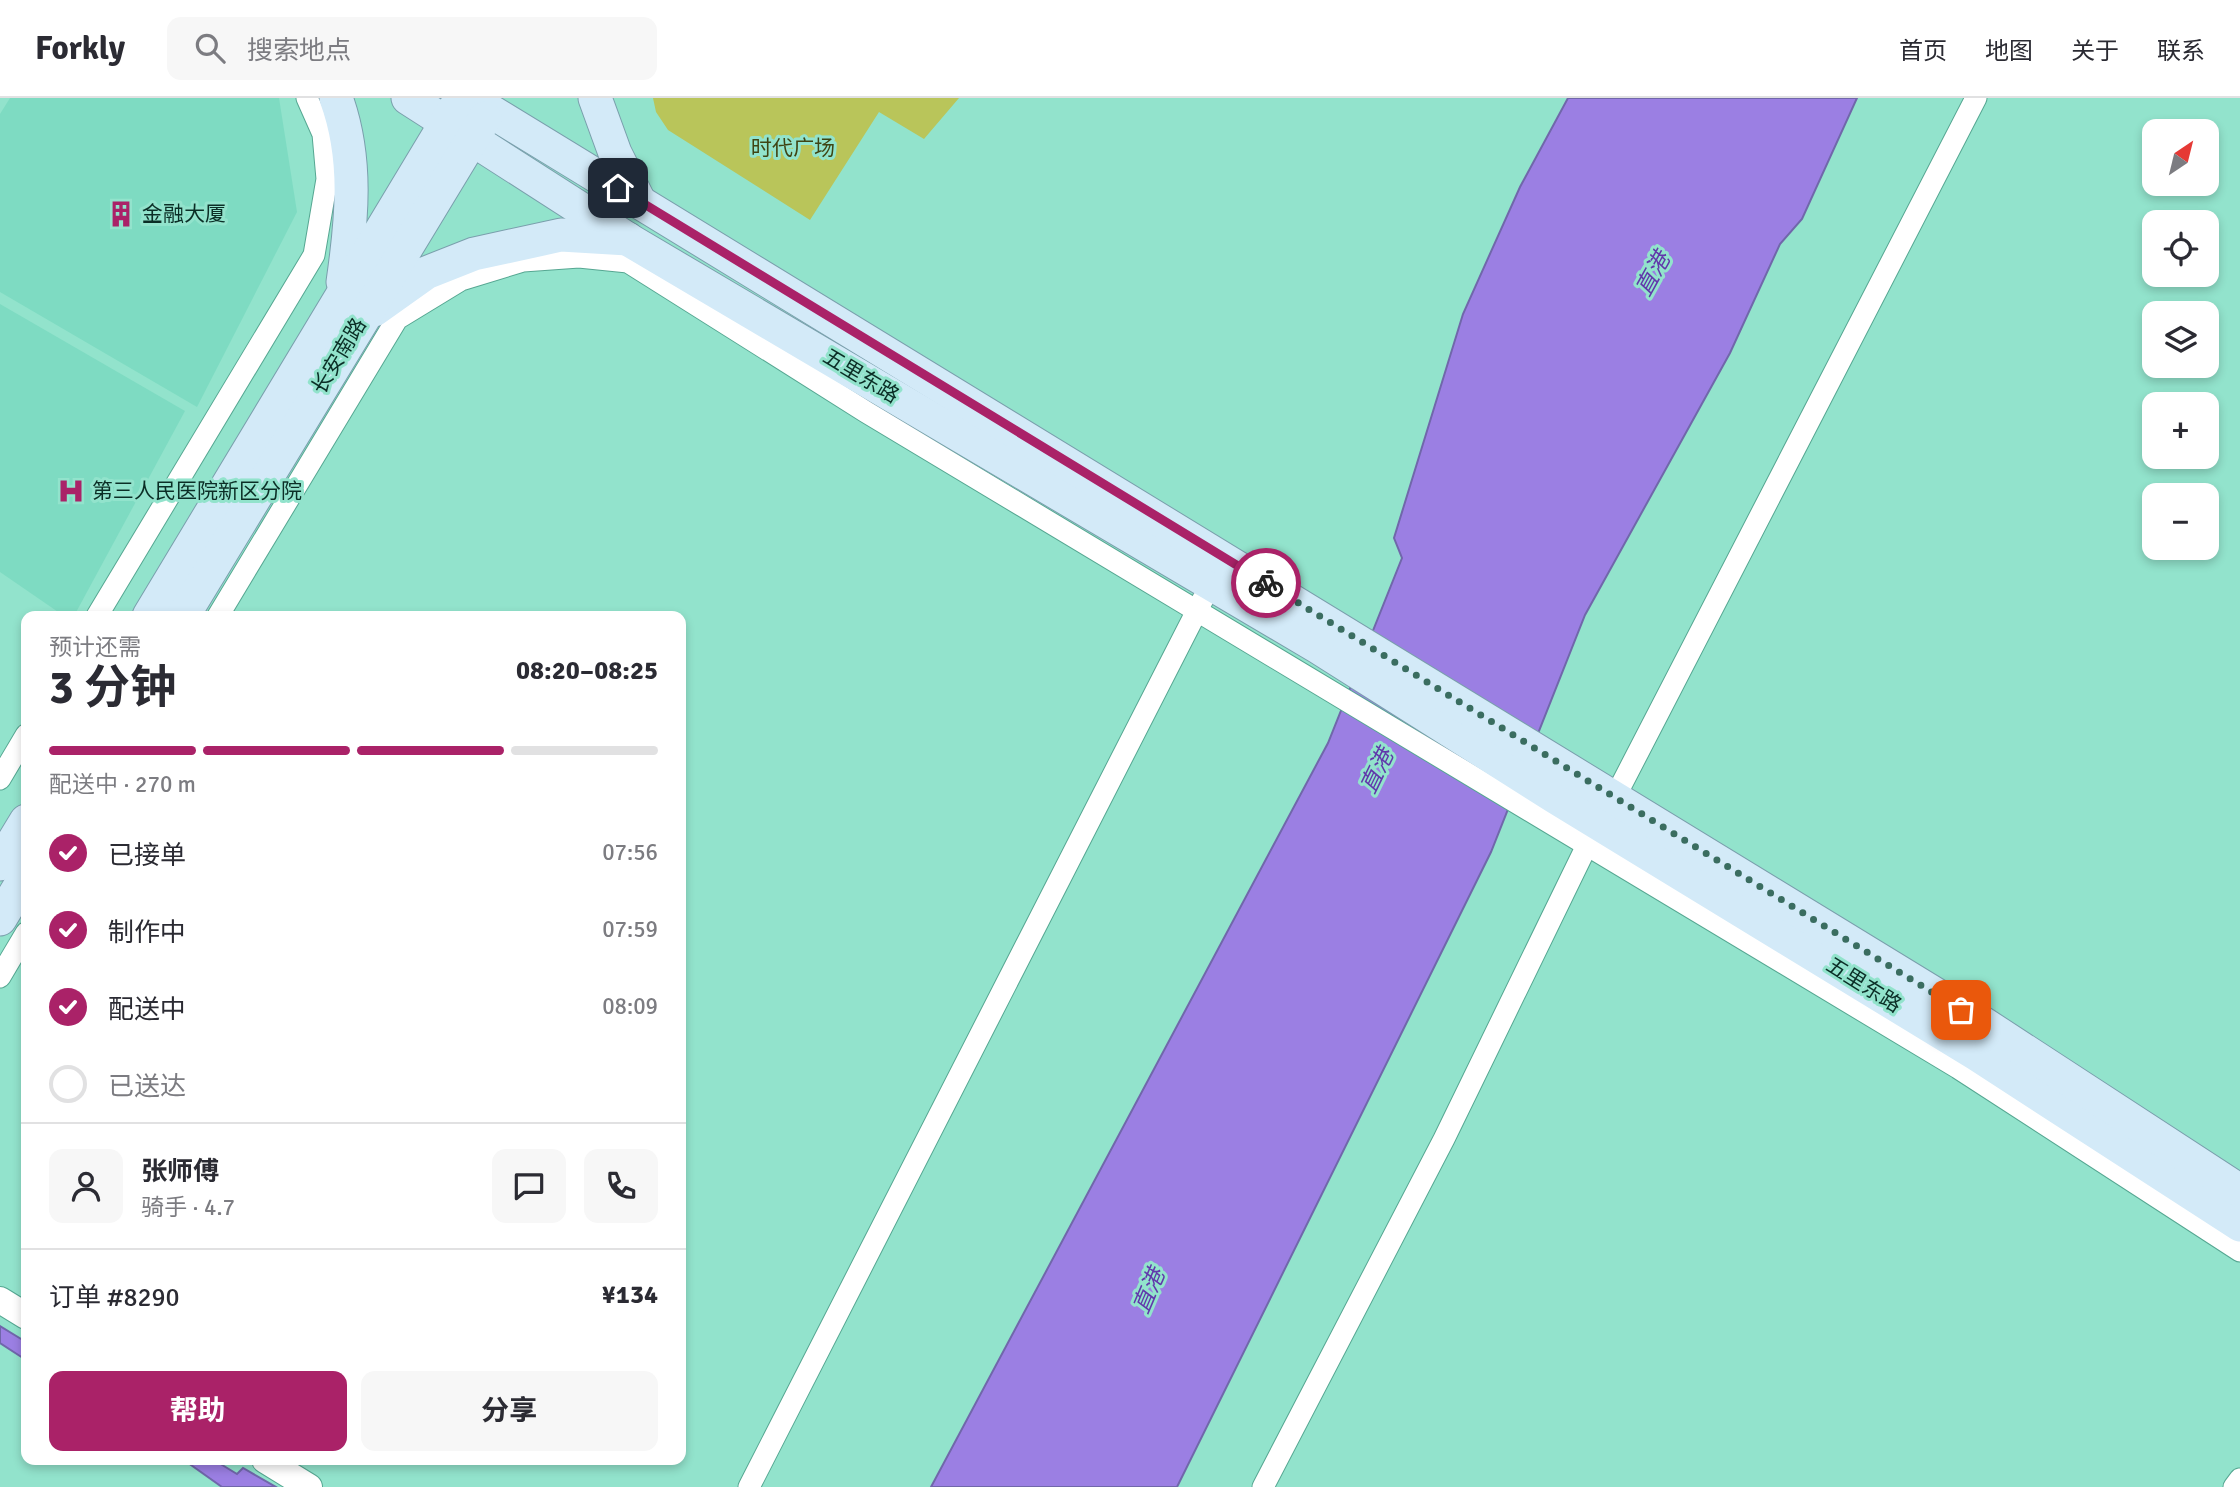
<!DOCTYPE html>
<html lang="zh">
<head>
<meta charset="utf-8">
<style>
	:root { --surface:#fff; --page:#f7f7f7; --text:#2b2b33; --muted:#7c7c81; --line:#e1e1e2; --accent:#aa2268 }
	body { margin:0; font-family:Signika,"Noto Sans SC",sans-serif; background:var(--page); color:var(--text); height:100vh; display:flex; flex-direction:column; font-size:26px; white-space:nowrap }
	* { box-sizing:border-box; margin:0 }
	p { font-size:23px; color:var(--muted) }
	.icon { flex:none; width:38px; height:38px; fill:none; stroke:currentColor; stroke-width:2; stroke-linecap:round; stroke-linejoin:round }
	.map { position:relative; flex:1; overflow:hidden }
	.details { position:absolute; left:21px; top:513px; width:665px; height:854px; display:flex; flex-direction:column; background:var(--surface); border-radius:14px; box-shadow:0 4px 10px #0003 }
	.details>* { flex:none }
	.needle { width:46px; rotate:35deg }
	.fabs { position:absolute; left:2142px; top:21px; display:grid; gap:14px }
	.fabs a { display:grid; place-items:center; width:77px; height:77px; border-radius:14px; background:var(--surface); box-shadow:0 4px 10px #0003; font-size:35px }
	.pin { position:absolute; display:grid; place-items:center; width:60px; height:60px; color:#fff; margin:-30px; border-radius:14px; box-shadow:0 4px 10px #0006 }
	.courier { position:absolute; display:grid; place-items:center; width:70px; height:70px; margin:-35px; border:5px solid #aa2268; border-radius:50%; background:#fff; color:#222; box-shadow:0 2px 9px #0007 }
	.overview em { font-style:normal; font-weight:700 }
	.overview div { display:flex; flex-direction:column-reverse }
	.overview { display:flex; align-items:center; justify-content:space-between; height:119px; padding:0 28px }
	h1 { font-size:46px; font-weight:700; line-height:52px }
	.bar { display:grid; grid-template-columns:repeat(4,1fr); gap:10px 7px; align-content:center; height:84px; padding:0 28px }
	.bar i { height:9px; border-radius:5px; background:var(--line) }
	.bar .selected { background:var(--accent) }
	.bar p { grid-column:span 4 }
	.line { display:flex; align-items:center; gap:18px; padding:0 28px; border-top:2px solid var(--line) }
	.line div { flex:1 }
	.round { display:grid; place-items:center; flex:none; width:74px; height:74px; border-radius:14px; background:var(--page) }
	ol { padding:0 28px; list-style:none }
	li { display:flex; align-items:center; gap:21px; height:77px }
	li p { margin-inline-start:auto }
	li .icon { padding:7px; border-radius:50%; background:var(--accent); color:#fff; stroke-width:4 }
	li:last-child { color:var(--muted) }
	li i { width:38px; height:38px; border:4px solid var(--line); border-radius:50% }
	.button { display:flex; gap:14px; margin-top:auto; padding:14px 28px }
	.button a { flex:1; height:80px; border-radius:14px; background:var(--accent); color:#fff; font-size:28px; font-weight:700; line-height:80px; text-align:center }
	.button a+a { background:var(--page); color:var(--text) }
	header { display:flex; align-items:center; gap:42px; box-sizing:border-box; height:98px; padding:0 35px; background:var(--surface); border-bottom:2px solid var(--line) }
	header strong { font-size:33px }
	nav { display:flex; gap:38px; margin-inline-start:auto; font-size:24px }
	.search { width:490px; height:63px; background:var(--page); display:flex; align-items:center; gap:18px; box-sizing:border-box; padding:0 24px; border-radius:14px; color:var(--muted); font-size:26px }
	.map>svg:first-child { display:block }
	.built { fill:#7edbc2 }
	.green { fill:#b9c55a }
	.water { fill:#9b7fe3; stroke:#7067aa; stroke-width:2 }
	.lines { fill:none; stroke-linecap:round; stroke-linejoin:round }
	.minor-casing { stroke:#56a792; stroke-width:23 }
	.tertiary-casing { stroke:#56a792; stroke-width:28 }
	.primary-casing { stroke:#7a9fac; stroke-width:35 }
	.minor { stroke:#fff; stroke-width:21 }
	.tertiary { stroke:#fff; stroke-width:26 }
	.primary { stroke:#d3eaf8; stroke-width:33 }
	.done { stroke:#3a6d60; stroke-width:7; stroke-dasharray:0 12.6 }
	.route { stroke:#aa2268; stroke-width:9 }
	.labels { text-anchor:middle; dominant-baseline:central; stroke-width:6; stroke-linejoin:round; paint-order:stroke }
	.park-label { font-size:21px; fill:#3f4413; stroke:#92e3cc }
	.poi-label { font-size:21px; fill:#0b2e26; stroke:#92e3cc; text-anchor:start }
	.street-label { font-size:21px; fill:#0b2e26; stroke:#92e3cc }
	.water-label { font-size:23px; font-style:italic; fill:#6137ab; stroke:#92e3cc }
</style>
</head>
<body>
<header>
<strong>Forkly</strong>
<div class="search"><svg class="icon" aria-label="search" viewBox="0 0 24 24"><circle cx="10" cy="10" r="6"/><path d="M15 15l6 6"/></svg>搜索地点</div>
<nav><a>首页</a><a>地图</a><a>关于</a><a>联系</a></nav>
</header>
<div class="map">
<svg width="2240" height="1389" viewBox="0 0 2240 1389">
	<rect width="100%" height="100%" fill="#92e3cc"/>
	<!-- built -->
	<g class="built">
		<path d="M 10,0 L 279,0 L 297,114 L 197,309 L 0,194 L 0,16 Z"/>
		<path d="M 0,206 L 185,313 L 74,518 L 64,518 L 0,474 Z"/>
	</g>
	<!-- green -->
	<path class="green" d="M 653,0 L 959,0 L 924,41 L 879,14 L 810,122 L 668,32 L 656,14 Z"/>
	<!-- water -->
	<g class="water">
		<path d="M 1568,0 L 1857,0 L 1802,121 L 1780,146 L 1730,255 L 1585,517 L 1491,754 L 1177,1389 L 931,1389 L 1328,645 L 1402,460 L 1394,440 L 1463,216 L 1520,89 Z"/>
		<path d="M 0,1228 L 26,1244 L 26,1262 L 0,1245 Z"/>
		<path d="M 184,1362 L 214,1362 L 237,1376 L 243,1370 L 276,1389 L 222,1389 Z"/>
	</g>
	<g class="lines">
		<!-- minor casing -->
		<g class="minor-casing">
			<g id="minor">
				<path d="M 97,518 L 314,157 L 327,81 L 323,36 L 307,0"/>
				<path d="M 218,518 L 397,221 L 461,182 L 523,163 L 579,159 L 628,164 L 866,314 L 1958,970 L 2240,1153"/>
				<path d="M 0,681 L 26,637"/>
				<path d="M 1614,701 L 1976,0"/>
				<path d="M 0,879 L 26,835"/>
				<path d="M 749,1389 L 1203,501"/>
				<path d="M 1263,1389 L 1444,1041 L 1591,739"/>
				<path d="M 2234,1389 L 2240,1381"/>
			</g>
		</g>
		<!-- tertiary casing -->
		<g class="tertiary-casing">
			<g id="tertiary">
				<path d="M 0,1202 L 26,1218"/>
				<path d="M 265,1362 L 309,1389"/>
			</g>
		</g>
		<!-- primary casing -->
		<g class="primary-casing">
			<g id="primary">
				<path d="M 336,0 C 358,60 352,122 343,184"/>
				<path d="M 408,0 L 629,142 L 1318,549 L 1555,699 L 1976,956 L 2240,1127"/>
				<path d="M 469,0 L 1984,926 L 2240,1093"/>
				<path d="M 595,0 L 615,55 L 639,103"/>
				<path d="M 374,212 L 426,175 L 474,156 L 561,137 L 628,141"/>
				<path d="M 149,518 L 458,5"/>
				<path d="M 183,518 L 485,20"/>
				<path d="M 0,766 L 26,723"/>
				<path d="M 0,821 L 26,778"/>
			</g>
		</g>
		<!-- minor -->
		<use href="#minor" class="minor"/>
		<!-- tertiary -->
		<use href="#tertiary" class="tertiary"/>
		<!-- primary -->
		<use href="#primary" class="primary"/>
	</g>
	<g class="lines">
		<!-- done -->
		<path class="done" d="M 1266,485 L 1961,912"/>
		<!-- route -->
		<path class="route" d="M 618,90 L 1266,485"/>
	</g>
	<!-- icons -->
	<defs>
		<g id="building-bare" transform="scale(2.1)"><path d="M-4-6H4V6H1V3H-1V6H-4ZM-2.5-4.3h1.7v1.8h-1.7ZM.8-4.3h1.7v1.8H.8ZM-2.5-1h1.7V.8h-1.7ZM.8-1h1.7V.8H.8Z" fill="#aa2268" stroke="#92e3cc" stroke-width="2.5" paint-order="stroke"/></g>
		<g id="hospital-bare" transform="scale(2.1)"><path d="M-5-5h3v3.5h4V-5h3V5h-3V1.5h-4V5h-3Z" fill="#aa2268" stroke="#92e3cc" stroke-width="2.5" paint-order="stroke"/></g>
	</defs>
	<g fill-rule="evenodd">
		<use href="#building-bare" x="121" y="116"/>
		<use href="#hospital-bare" x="71" y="393"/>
	</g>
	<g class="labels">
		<!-- park labels -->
		<g class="park-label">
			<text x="793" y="50">时代广场</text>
		</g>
		<!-- poi labels -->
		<g class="poi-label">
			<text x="142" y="116">金融大厦</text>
			<text x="92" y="393">第三人民医院新区分院</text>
		</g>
		<!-- street labels -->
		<g class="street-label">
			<text transform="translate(339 258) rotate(-59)">长安南路</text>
			<text transform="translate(861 278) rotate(31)">五里东路</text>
			<text transform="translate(1864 887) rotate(32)">五里东路</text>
		</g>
		<!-- water labels -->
		<g class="water-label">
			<text transform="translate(1653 176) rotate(-61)">直港</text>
			<text transform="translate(1377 673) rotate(-64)">直港</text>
			<text transform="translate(1149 1193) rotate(-67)">直港</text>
		</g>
	</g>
</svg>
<div class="fabs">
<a><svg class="needle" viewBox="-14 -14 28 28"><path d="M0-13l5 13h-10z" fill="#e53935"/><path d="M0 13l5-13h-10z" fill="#7c7c81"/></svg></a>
<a><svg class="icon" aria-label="locate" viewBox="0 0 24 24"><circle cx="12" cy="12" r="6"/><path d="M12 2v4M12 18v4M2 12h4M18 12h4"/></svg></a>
<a><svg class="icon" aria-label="layers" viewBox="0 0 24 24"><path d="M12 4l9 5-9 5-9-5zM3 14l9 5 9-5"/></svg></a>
<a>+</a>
<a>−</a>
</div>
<div class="pin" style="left:1961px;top:912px;background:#ea580c"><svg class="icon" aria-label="bag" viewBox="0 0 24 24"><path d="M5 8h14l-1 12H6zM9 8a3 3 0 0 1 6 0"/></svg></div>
<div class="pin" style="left:618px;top:90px;background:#1f2937"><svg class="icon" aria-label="home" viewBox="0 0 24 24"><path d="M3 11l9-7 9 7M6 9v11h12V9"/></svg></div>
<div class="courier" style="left:1266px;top:485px"><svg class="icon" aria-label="bike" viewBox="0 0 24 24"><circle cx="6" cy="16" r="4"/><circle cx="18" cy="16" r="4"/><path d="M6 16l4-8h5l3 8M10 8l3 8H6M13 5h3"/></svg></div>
<section class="details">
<div class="overview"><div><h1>3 分钟</h1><p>预计还需</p></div><em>08:20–08:25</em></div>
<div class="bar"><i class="selected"></i><i class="selected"></i><i class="selected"></i><i></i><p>配送中 · 270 m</p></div>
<ol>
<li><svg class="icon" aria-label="check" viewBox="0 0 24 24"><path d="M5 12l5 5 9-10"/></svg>已接单<p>07:56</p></li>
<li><svg class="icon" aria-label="check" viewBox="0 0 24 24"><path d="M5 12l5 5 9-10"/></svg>制作中<p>07:59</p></li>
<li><svg class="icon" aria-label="check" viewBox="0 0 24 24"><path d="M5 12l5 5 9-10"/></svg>配送中<p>08:09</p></li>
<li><i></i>已送达</li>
</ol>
<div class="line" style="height:126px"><a class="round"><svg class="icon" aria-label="person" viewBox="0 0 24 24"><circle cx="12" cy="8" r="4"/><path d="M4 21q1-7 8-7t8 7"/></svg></a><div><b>张师傅</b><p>骑手 · 4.7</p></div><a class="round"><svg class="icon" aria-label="chat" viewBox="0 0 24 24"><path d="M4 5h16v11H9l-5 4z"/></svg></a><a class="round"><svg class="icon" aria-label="phone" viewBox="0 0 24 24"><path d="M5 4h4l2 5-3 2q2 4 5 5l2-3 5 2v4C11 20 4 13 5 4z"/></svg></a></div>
<div class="line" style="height:91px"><div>订单 #8290</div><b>¥134</b></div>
<div class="button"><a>帮助</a><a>分享</a></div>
</section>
</div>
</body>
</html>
